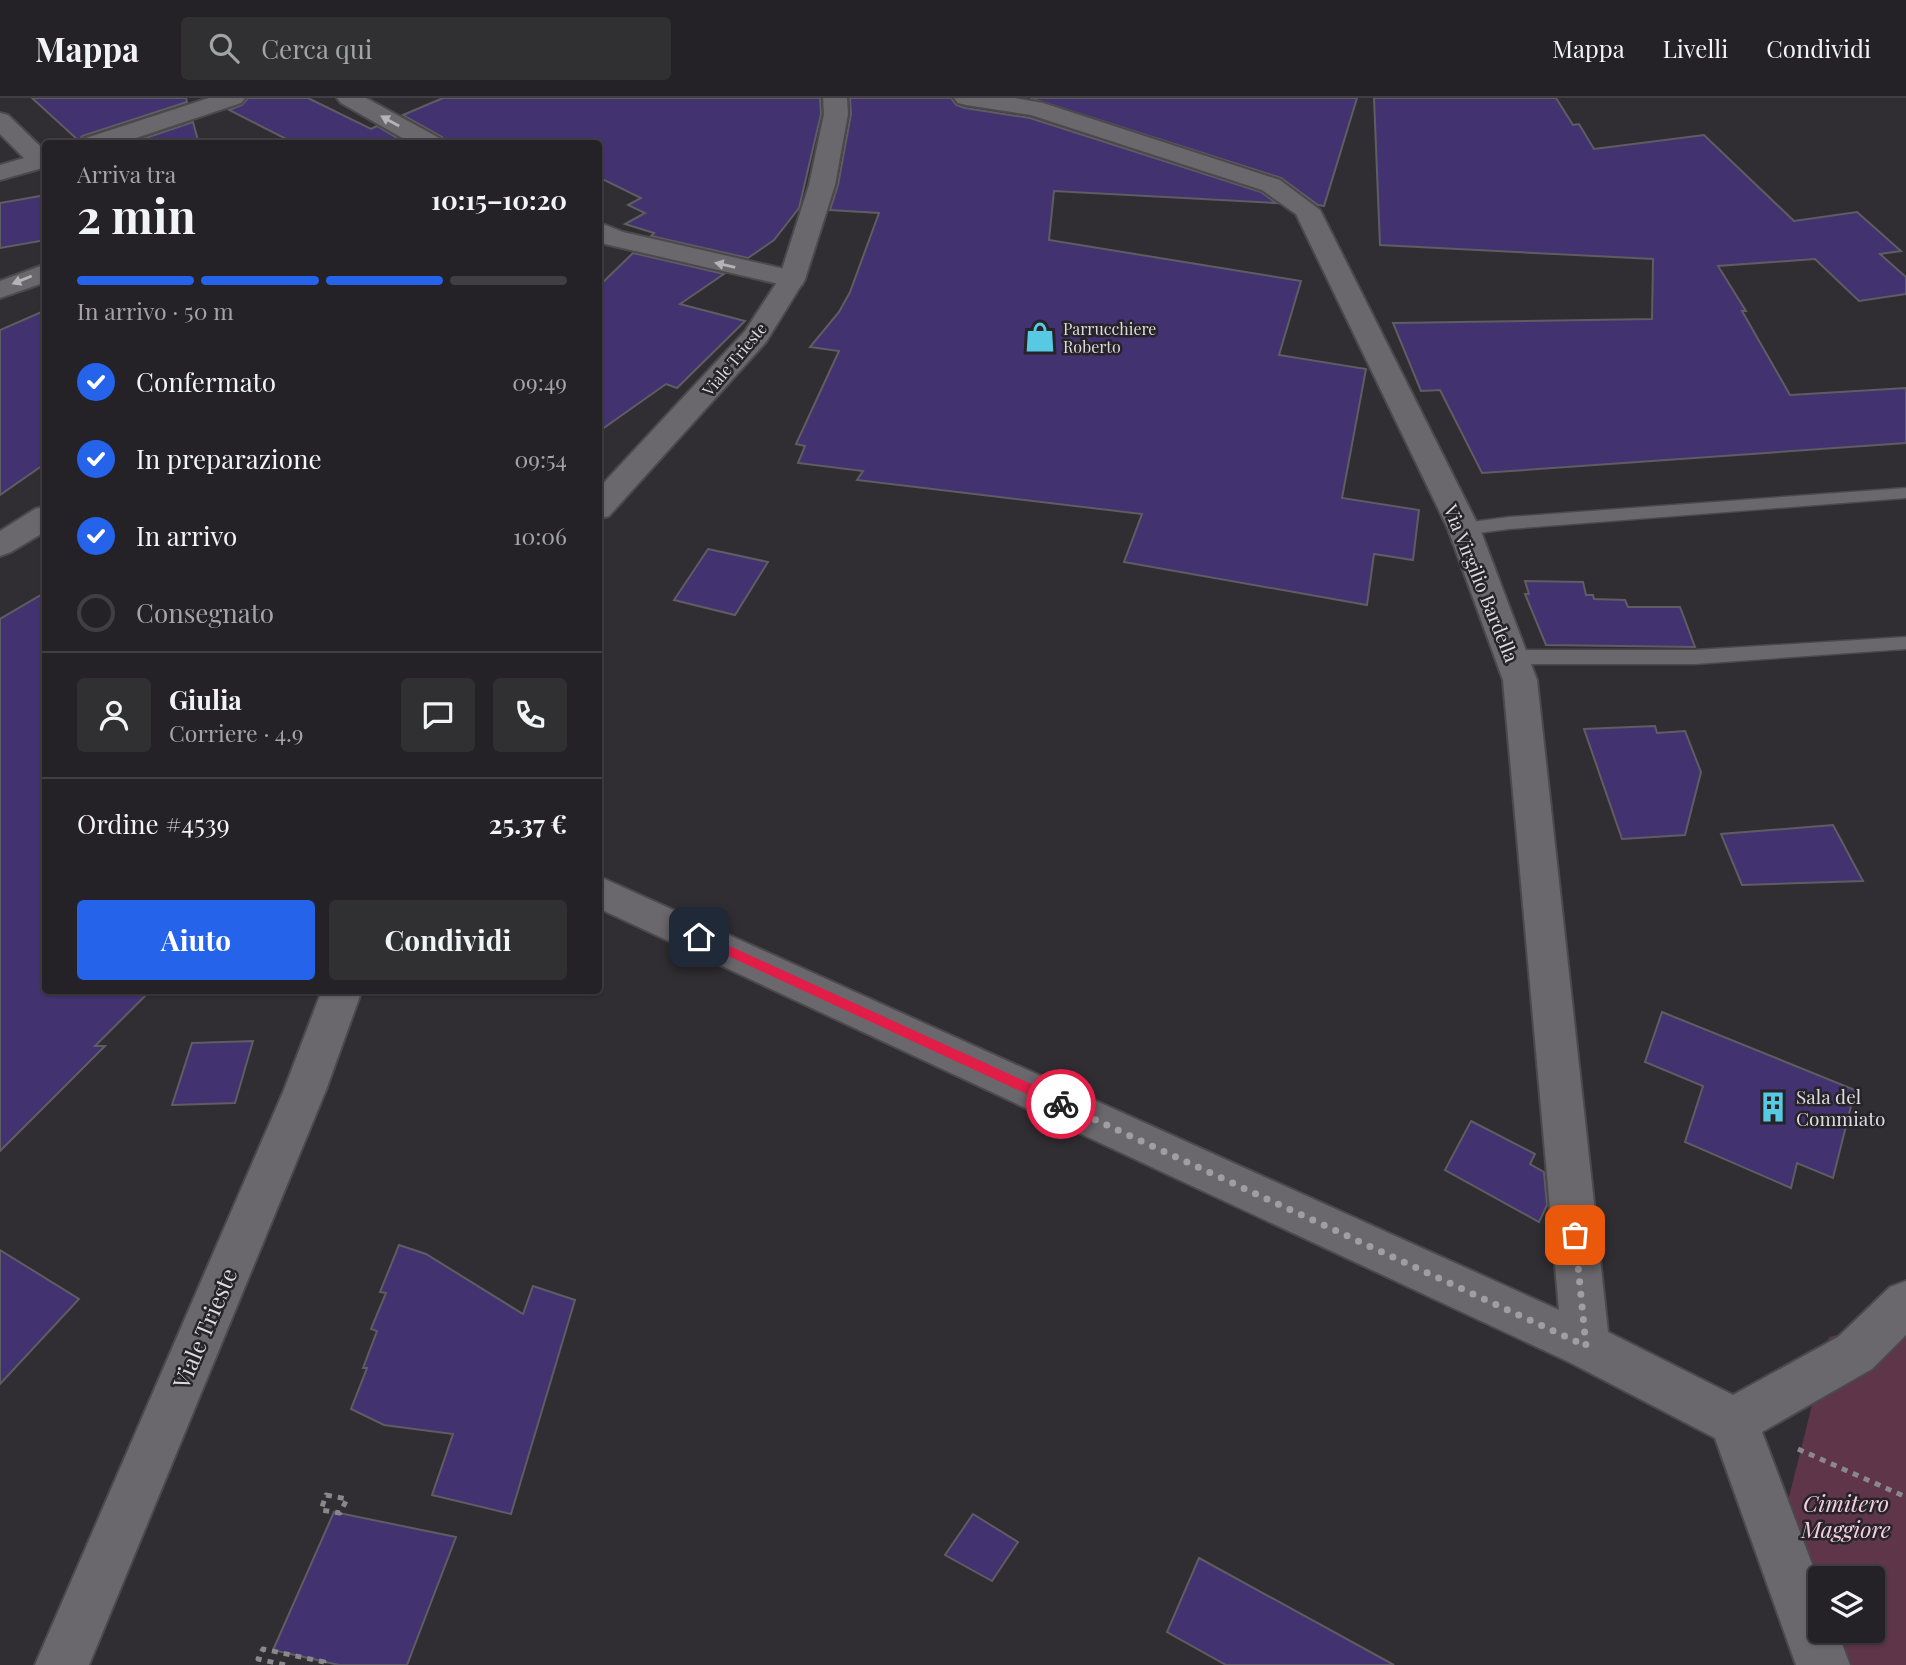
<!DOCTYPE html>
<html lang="it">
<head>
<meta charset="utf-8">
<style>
	:root { --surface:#242226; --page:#302f32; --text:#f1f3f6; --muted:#a3a4a7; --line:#413f43; --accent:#2563eb }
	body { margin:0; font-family:"Playfair Display",serif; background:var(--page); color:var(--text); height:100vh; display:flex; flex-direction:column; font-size:26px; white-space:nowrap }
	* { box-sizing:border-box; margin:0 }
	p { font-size:23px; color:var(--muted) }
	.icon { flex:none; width:38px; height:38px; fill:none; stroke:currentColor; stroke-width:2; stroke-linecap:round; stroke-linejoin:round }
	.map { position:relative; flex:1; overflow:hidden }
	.side { position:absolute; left:42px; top:42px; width:560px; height:854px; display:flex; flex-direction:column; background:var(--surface); border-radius:7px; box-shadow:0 2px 5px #0004,0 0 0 2px var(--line) }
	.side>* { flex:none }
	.buttons { position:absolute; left:1808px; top:1468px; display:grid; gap:14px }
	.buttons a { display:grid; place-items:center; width:77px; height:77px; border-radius:7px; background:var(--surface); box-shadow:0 2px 5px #0004,0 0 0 2px var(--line); font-size:35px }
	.pin { position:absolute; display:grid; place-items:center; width:60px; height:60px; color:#fff; margin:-30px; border-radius:14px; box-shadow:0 4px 10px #0006 }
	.courier { position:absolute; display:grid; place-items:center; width:70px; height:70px; margin:-35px; border:5px solid #e11d48; border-radius:50%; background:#fff; color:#222; box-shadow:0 2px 9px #0007 }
	.head em { font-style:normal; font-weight:700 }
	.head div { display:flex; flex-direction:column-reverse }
	.head { display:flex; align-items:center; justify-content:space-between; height:119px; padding:0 35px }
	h1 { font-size:46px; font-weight:700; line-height:52px }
	.bar { display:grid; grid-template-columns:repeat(4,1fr); gap:10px 7px; align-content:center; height:84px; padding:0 35px }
	.bar i { height:9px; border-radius:5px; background:var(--line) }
	.bar .selected { background:var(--accent) }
	.bar p { grid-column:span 4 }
	.line { display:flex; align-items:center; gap:18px; padding:0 35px; border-top:2px solid var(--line) }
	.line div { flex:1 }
	.round { display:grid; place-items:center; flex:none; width:74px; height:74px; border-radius:7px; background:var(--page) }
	ol { padding:0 35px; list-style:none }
	li { display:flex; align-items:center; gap:21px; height:77px }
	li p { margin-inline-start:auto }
	li .icon { padding:7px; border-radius:50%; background:var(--accent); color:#fff; stroke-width:4 }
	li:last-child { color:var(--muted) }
	li i { width:38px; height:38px; border:4px solid var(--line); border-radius:50% }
	.cta { display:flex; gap:14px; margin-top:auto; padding:14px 35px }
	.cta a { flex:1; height:80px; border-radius:7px; background:var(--accent); color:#fff; font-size:28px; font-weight:700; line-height:80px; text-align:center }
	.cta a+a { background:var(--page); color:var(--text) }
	header { display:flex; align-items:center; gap:42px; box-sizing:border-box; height:98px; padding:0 35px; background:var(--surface); border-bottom:2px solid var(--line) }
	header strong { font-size:33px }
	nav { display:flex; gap:38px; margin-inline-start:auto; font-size:24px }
	.search { width:490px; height:63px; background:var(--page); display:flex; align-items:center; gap:18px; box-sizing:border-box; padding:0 24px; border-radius:7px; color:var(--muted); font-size:26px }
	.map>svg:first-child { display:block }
	.green { fill:#5e3549 }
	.building { fill:#433270; stroke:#5e5d62; stroke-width:2 }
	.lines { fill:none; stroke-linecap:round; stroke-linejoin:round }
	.lane-casing { stroke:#4b494c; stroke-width:3 }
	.street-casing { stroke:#4b494c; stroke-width:4 }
	.secondary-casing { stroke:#4b494c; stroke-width:4 }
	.path { stroke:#8a888c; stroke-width:5; stroke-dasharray:6 6; stroke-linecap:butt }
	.lane { fill:#6a686c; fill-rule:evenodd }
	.street { fill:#6a686c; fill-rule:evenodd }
	.secondary { fill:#6a686c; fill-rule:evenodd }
	.oneway { fill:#b5b3b6 }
	.route { fill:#e11d48 }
	.done { stroke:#a09ea2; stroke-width:7; stroke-dasharray:0 12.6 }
	.labels { text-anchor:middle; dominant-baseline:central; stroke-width:5; stroke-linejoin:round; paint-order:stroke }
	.far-poi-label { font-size:16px; fill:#dddbde; stroke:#262428; text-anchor:start }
	.far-street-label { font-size:16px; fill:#dddbde; stroke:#262428 }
	.street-label { font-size:19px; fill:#dddbde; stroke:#262428 }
	.poi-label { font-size:19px; fill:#dddbde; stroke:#262428; text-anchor:start }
	.near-street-label { font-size:23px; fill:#dddbde; stroke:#262428 }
	.near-park-label { font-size:23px; font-style:italic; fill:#f7cddf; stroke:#262428 }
</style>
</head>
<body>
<header>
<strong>Mappa</strong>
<div class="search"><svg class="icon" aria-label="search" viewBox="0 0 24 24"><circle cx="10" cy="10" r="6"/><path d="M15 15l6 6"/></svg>Cerca qui</div>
<nav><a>Mappa</a><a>Livelli</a><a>Condividi</a></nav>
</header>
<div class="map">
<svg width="1906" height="1567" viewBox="0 0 1906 1567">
	<rect width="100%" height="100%" fill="#302e32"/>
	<!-- green -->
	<path class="green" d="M 1906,1205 L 1906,1567 L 1844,1567 L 1834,1533 L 1872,1533 L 1872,1480 L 1820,1480 L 1820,1500 L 1781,1431 L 1829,1239 L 1862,1231 Z"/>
	<!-- building -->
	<g class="building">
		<path d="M 32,0 L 186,0 L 187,4 L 82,38 L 79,43 Z"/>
		<path d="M 248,0 L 308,0 L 371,31 L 377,28 L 407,46 L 296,46 L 229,12 L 242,7 Z"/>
		<path d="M 443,0 L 820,0 L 821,16 L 799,110 L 774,142 L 748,160 L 651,138 L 654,135 L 625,126 L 645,115 L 628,107 L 641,100 L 598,79 L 598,46 L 446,46 L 442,39 L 403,17 Z"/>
		<path d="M 850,0 L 951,0 L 956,7 L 965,10 L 1030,20 L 1261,94 L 1276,105 L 1054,93 L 1049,142 L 1301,183 L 1279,257 L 1366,271 L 1342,400 L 1419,412 L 1413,462 L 1374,456 L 1367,507 L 1124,464 L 1142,416 L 857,382 L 863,373 L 798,365 L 805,348 L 796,346 L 839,253 L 810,249 L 839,214 L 850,194 L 879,115 L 830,112 L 838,87 L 851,16 Z"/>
		<path d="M 1030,0 L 1357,0 L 1324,108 L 1318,107 L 1281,80 Z"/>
		<path d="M 1374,0 L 1556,0 L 1573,27 L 1579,26 L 1594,51 L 1704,37 L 1794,123 L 1857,114 L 1901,153 L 1880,156 L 1906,179 L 1906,196 L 1859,203 L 1815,161 L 1718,168 L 1746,213 L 1742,213 L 1790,297 L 1906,290 L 1906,345 L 1482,375 L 1440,292 L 1421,293 L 1393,225 L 1652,221 L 1653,161 L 1380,147 Z"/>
		<path d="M 193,24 L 199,46 L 128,46 Z"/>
		<path d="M 46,97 L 46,142 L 0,150 L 0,105 Z"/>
		<path d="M 633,155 L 724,176 L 680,206 L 745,223 L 677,290 L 666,286 L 598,334 L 598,189 Z"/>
		<path d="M 46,212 L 46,365 L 0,397 L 0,232 Z"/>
		<path d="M 708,451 L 768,464 L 735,517 L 674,502 Z"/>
		<path d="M 1525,483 L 1583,484 L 1586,497 L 1593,497 L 1594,501 L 1625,502 L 1628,509 L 1680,509 L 1695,549 L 1546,547 L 1525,496 L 1529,496 Z"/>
		<path d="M 46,494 L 46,892 L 151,892 L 95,948 L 105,948 L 0,1053 L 0,521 Z"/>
		<path d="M 1655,628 L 1657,635 L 1685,633 L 1701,674 L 1685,737 L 1622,741 L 1584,631 Z"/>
		<path d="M 1833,727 L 1863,783 L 1742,787 L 1721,736 Z"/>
		<path d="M 1662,914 L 1855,992 L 1833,1080 L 1797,1065 L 1791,1090 L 1685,1044 L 1703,988 L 1645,964 Z"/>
		<path d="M 253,943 L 235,1005 L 172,1007 L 192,945 Z"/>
		<path d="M 1471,1023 L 1535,1056 L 1530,1066 L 1544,1074 L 1547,1107 L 1539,1124 L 1445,1072 Z"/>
		<path d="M 399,1147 L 426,1156 L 523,1216 L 533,1188 L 575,1202 L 511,1416 L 432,1397 L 453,1336 L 384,1327 L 351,1311 L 367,1270 L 363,1270 L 377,1233 L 371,1231 L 386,1195 L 380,1194 Z"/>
		<path d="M 0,1152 L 79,1201 L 0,1286 Z"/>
		<path d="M 334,1414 L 456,1439 L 407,1567 L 339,1567 L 273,1552 Z"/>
		<path d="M 973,1416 L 1018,1444 L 992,1483 L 945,1457 Z"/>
		<path d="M 1199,1460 L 1394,1567 L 1226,1567 L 1167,1534 Z"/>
	</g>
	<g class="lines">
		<!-- lane casing -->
		<g class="lane-casing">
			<g id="lane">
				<path d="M 1906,390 L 1906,400 L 1509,431 L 1464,437 L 1455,431 L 1464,425 L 1509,419 Z"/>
				<path d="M 1906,539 L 1906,551 L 1695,566 L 1512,566 L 1505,564 L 1503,559 L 1505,554 L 1512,552 L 1695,552 Z"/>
			</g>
		</g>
		<!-- street casing -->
		<g class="street-casing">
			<g id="street">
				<path d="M 209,0 L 245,0 L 241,5 L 118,46 L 80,46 L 83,41 Z"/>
				<path d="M 337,0 L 366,0 L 441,41 L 444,46 L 413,46 L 341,5 Z"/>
				<path d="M 954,0 L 1015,0 L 1043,5 L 1280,82 L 1320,112 L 1480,431 L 1537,582 L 1608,1234 L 1733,1297 L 1838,1239 L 1890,1189 L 1906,1183 L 1906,1237 L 1872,1271 L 1762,1334 L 1820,1487 L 1820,1533 L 1837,1533 L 1850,1567 L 1796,1567 L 1715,1340 L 1569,1264 L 598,810 L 598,778 L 1559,1212 L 1503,582 L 1448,431 L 1296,116 L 1262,92 L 1031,17 L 966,7 L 958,5 Z"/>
				<path d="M 0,15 L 8,17 L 46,54 L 46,69 L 0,82 L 0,67 L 24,60 L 0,36 Z"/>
				<path d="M 598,124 L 623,134 L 802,175 L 805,181 L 802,187 L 792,189 L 605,146 L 598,142 Z"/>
				<path d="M 46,166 L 46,184 L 0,200 L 0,183 Z"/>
				<path d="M 46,408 L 46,433 L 11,454 L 0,458 L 0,433 L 35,411 Z"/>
			</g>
		</g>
		<!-- secondary casing -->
		<g class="secondary-casing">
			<g id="secondary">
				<path d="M 823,0 L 847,0 L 848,16 L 835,87 L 805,181 L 766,244 L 609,418 L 598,421 L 598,391 L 745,233 L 779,181 L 809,87 L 824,16 Z"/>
				<path d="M 322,892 L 362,892 L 326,992 L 89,1567 L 35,1567 L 284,992 Z"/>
			</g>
		</g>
		<!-- path -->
		<g class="path">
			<path d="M 1798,1351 L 1906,1399"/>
			<path d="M 326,1397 L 347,1401 L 340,1415 L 321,1412 Z"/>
			<path d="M 285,1567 L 258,1561 L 263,1551 L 324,1564 L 323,1567"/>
		</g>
		<!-- lane -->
		<use href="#lane" class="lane"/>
		<!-- street -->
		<use href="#street" class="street"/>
		<!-- secondary -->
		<use href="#secondary" class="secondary"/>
	</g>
	<!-- one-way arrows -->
	<defs><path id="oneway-solid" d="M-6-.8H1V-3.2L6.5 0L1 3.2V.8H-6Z" transform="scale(1.75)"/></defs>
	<g class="oneway">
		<use href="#oneway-solid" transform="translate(390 23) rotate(-151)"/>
		<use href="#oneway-solid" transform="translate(725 167) rotate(-167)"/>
		<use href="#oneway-solid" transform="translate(22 182) rotate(158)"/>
	</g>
	<!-- route -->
	<path class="route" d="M 699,834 L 1066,1002 L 1068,1006 L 1066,1010 L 1057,1010 L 694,842 L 693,839 Z"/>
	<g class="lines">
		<!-- done -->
		<path class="done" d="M 1061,1006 L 1586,1248 L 1575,1137"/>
	</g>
	<!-- icons -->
	<defs>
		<g id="shop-bare" transform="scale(2.415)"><path d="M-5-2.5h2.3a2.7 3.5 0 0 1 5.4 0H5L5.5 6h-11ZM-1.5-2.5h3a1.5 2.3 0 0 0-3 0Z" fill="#58c9e3" stroke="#262428" stroke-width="2.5" paint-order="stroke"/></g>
		<g id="building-bare" transform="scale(2.415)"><path d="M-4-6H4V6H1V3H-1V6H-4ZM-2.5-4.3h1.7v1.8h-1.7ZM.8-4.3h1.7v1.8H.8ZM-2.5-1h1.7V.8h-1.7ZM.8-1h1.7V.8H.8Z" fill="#58c9e3" stroke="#262428" stroke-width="2.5" paint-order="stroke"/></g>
	</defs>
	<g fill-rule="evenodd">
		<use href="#shop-bare" x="1040" y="239"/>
		<use href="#building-bare" x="1773" y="1009"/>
	</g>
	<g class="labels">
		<!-- far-poi labels -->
		<g class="far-poi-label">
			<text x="1063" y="230">Parrucchiere<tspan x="1063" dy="18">Roberto</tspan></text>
		</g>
		<!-- far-street labels -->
		<g class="far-street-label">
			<text transform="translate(734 261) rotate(-50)">Viale Trieste</text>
		</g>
		<!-- street labels -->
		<g class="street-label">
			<text transform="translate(1482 485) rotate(68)">Via Virgilio Bardella</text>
		</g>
		<!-- poi labels -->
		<g class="poi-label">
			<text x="1796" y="998">Sala del<tspan x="1796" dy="22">Commiato</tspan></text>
		</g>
		<!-- near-street labels -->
		<g class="near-street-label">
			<text transform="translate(204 1230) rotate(-67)">Viale Trieste</text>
		</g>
		<!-- near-park labels -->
		<g class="near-park-label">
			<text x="1846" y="1404">Cimitero<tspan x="1846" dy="26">Maggiore</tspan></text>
		</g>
	</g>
</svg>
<div class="buttons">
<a><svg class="icon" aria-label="layers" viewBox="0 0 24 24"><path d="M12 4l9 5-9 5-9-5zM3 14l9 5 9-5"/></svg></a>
</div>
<div class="pin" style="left:1575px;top:1137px;background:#ea580c"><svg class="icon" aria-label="bag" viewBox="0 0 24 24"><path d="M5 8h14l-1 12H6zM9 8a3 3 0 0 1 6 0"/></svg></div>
<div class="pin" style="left:699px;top:839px;background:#1f2937"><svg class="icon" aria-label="home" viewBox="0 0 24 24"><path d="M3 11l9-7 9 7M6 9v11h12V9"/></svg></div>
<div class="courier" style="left:1061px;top:1006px"><svg class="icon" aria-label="bike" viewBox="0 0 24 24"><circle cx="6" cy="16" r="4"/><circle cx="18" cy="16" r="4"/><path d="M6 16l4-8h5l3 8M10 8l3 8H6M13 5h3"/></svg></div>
<section class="side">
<div class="head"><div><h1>2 min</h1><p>Arriva tra</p></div><em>10:15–10:20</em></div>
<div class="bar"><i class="selected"></i><i class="selected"></i><i class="selected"></i><i></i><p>In arrivo · 50 m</p></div>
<ol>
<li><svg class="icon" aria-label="check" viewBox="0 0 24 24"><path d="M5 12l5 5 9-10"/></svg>Confermato<p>09:49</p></li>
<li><svg class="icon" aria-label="check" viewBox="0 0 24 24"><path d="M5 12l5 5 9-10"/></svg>In preparazione<p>09:54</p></li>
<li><svg class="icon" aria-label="check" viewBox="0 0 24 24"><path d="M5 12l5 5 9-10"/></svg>In arrivo<p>10:06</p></li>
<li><i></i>Consegnato</li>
</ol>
<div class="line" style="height:126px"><a class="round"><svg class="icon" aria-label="person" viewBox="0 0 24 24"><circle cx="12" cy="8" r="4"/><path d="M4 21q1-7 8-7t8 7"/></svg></a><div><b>Giulia</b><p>Corriere · 4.9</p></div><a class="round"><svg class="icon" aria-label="chat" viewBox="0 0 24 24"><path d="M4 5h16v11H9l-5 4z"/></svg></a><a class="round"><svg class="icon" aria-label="phone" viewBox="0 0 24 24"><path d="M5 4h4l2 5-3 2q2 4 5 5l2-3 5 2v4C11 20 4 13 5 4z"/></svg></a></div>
<div class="line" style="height:91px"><div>Ordine #4539</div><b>25.37 €</b></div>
<div class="cta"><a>Aiuto</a><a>Condividi</a></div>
</section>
</div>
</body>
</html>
